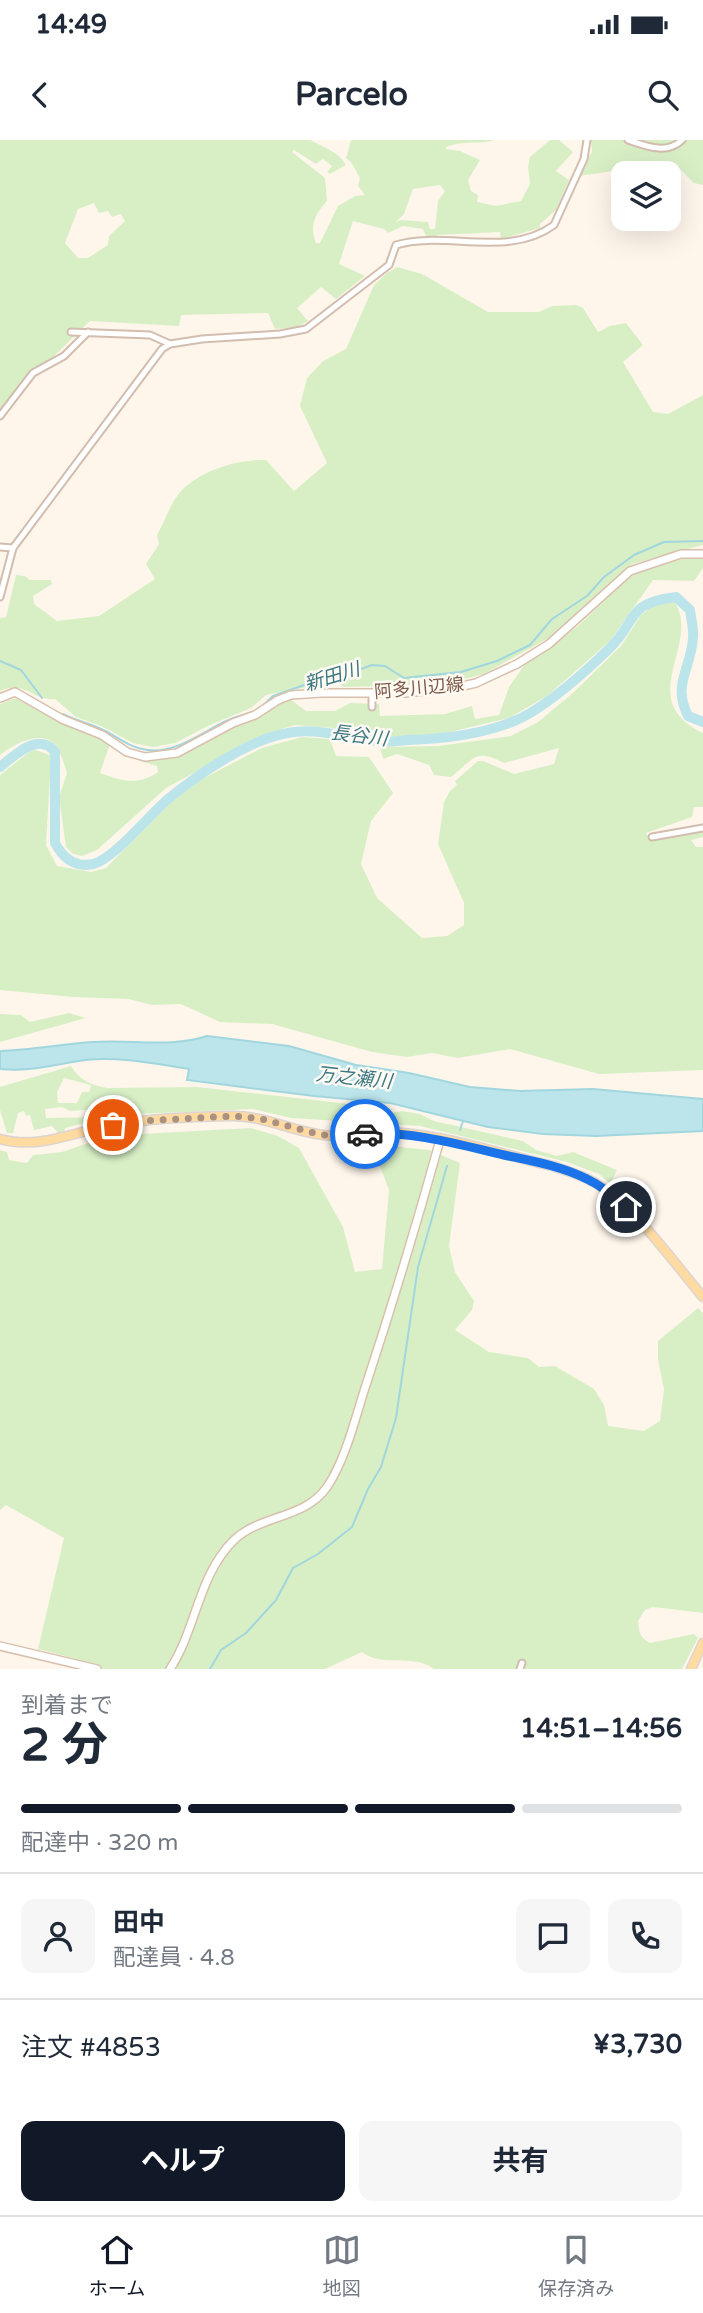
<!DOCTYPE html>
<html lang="ja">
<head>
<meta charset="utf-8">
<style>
	:root { --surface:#fff; --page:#f6f6f7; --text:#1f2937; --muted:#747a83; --line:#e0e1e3; --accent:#111827 }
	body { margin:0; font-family:"Varela Round","Noto Sans JP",sans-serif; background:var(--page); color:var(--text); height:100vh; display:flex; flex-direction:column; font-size:26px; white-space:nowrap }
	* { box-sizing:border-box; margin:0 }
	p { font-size:23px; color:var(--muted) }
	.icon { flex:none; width:38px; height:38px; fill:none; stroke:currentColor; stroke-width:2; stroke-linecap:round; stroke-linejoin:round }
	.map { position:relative; height:1529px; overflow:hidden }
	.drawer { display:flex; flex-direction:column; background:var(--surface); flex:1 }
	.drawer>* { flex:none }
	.fabs { position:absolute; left:611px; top:21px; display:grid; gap:14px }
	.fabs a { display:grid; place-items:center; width:70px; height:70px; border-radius:14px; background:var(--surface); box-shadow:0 7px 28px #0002; font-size:35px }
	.pin { position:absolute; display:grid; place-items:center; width:60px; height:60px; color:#fff; margin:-30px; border:4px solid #fff; border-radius:50%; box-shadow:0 2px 7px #0007 }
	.courier { position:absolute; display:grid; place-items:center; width:70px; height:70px; margin:-35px; border:5px solid #1a73e8; border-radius:50%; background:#fff; color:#222; box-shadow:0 2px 9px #0007 }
	.head em { font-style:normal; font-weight:700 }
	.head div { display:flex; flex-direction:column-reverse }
	.head { display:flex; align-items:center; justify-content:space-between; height:119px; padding:0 21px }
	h1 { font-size:46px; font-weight:700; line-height:52px }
	.bar { display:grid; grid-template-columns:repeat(4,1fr); gap:10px 7px; align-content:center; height:84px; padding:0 21px }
	.bar i { height:9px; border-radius:5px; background:var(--line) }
	.bar .active { background:var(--accent) }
	.bar p { grid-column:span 4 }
	.line { display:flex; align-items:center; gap:18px; padding:0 21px; border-top:2px solid var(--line) }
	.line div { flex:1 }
	.round { display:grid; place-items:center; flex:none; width:74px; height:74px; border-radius:14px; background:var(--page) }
	.cta { display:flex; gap:14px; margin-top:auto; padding:14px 21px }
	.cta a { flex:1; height:80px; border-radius:14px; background:var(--accent); color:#fff; font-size:28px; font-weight:700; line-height:80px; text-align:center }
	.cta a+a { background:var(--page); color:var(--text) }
	.status { display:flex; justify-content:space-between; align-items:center; height:49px; padding:0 35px; background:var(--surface); direction:ltr }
	.status svg { height:19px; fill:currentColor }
	header { display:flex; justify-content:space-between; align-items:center; height:91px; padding:0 21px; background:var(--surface); font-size:32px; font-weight:700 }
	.tab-bar { display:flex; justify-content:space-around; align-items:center; height:98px; border-top:2px solid var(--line); background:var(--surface); font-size:19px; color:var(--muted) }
	.tab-bar a { display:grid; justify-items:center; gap:4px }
	.tab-bar .active { color:var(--accent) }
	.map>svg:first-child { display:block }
	.green { fill:#d8efc6; fill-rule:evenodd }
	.water { fill:#bce5eb; stroke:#a1d6de; stroke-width:2 }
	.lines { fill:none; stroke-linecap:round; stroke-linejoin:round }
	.stream { stroke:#a1d6de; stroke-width:2 }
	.river { stroke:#bce5eb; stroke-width:10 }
	.street-casing { stroke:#d3bdae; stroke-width:9 }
	.secondary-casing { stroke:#d9c0ad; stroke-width:10 }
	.primary-casing { stroke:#ddd4d0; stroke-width:11 }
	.street { stroke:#fff; stroke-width:5 }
	.secondary { stroke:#fff; stroke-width:7 }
	.primary { stroke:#ffdaa1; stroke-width:8 }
	.done { stroke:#aa9182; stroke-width:7; stroke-dasharray:0 12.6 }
	.route { stroke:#1a73e8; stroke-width:9 }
	.labels { text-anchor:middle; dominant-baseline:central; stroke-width:5; stroke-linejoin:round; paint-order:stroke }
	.street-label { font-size:18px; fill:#7d5b4a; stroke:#fffaf3 }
	.water-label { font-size:19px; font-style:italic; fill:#3b7883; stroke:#fffaf3 }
</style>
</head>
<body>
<div class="status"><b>14:49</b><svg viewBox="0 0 49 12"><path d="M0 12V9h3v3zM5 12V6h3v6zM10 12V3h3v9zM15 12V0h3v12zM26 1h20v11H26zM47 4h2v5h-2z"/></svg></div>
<header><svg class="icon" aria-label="back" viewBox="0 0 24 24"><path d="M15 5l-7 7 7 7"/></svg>Parcelo<svg class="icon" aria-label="search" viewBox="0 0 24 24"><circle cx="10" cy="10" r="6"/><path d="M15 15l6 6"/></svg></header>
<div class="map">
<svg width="703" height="1529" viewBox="0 0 703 1529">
	<rect width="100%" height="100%" fill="#fef6eb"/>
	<!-- green -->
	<g class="green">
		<path d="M 0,0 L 310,0 C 323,7 339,12 346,25 L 330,34 L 327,32 L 332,26 L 323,19 L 316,24 L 294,10 L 292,12 L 325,38 L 327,61 C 315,74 309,86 316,103 L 320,103 L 338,66 L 355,56 L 365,55 L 358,46 L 360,38 L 351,22 L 346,18 L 351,0 L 494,0 C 479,5 461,0 446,7 L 446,9 L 460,11 L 480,20 L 468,40 L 471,51 L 478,55 L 477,62 L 496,66 L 521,61 L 530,44 L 528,27 L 530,17 L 550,0 L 559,0 L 573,12 L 556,31 L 569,40 L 556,70 L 540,84 L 540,88 L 501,99 L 500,92 L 437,95 L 435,99 L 427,98 L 423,89 L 403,86 L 388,93 L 384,89 L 353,81 L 339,124 L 365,136 L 336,159 L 321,147 L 297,168 L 308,181 L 297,187 L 275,189 L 268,173 L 181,175 L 179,186 L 90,181 L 0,269 ZM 440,45 L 445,51 L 438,61 L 435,89 L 430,89 L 428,82 L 401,80 L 396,82 L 404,74 L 413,49 ZM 94,63 L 99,73 L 108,71 L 112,77 L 121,74 L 125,81 L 109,96 L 108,105 L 88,118 L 78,118 L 65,103 L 78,69 Z"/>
		<path d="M 591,0 L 703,0 L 703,45 L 694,43 L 679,28 L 614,31 L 578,36 L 592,12 Z"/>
		<path d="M 397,127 L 422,134 L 488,172 L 539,172 L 552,166 L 576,165 L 583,168 L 598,192 L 610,186 L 626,183 L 643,205 L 623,222 L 653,272 L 668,274 L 703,255 L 703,405 L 632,424 L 554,495 L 484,534 L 440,545 L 344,547 L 334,542 L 266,555 L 251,568 L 210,585 L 175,603 L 153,607 L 133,603 L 101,586 L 76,577 L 55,559 C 32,561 26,540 0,551 L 0,478 L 6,477 L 16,435 L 25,436 L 30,440 L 51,440 L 52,444 L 33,456 L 34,464 L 57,481 L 99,476 L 155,439 L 146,424 L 159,404 L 157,395 C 165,381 171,362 181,351 C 201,330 238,319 266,320 L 294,351 L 327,323 L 300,266 L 307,238 L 323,221 L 346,209 L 374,145 L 387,133 Z"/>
		<path d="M 689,417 L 703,418 L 703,428 L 694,441 L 653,440 L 610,501 L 547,556 L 509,578 L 441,594 L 383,598 L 333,588 L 295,585 L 266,594 L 166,648 L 97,710 L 82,716 L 73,714 L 66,707 L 59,657 L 67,633 C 64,624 61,613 56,606 C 42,588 14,604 0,615 L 0,564 L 13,559 L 24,558 L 64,584 L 110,604 L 100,633 C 122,641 138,646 158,632 L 157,626 L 140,621 L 177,618 L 237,586 L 263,576 L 272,568 L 290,559 L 306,571 L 335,571 L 350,563 L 379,564 L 380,576 L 445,574 L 472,566 L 475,579 L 499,575 L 509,547 L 525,524 L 578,486 L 625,441 L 638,432 Z"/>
		<path d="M 674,461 C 703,504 632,559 703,593 L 703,667 L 694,667 L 692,677 L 646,693 L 649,699 L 703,690 L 703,697 L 691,700 L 696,707 L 703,707 L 703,930 L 599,934 L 510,909 L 458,918 L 432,913 L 407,917 L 372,912 L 272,884 L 220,882 L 181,864 L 152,865 L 129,859 L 73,857 L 0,850 L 0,635 L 33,609 L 50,615 L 51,620 L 46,705 L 57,726 L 91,732 L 106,728 L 170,663 L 204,638 L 262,608 L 302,597 L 330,599 L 336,616 L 369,617 L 393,653 L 371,681 L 361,724 L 377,758 L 422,798 L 447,796 L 464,785 L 464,763 L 438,704 L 444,662 L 450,651 L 457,645 L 455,641 L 478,621 L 483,621 L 514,634 L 554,624 L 559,608 L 504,623 C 475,608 475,618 451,637 L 434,635 L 429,625 L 397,614 L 383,619 L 380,607 L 438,606 L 511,596 L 538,582 L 574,552 L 621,506 L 641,475 L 654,465 Z"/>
		<path d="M 69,873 L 86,878 L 0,902 L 0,874 L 21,875 L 30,882 Z"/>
		<path d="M 71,926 C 79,940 91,945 107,948 L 197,947 L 376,967 L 383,974 L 402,971 L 420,974 L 434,981 L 523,1001 L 536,1010 L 557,1016 L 573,1012 L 617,1030 L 610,1044 L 599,1034 L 567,1022 L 420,986 L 291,978 L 253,969 L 114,975 L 100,969 L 70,971 L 62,967 L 45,969 L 46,978 L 107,977 L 65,988 L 64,992 L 58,993 L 52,986 L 34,990 L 30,975 L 26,976 L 24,971 L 18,973 L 13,993 L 7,993 L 0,970 L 0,947 ZM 64,938 L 91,945 L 89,952 L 82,952 L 77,963 L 58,963 L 57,952 Z"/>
		<path d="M 251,988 L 278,996 L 299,1008 L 343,1087 L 355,1132 L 382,1129 L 389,1050 L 378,1021 L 353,1003 L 384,1000 L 391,1006 L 429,1010 L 460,1023 L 449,1106 L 455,1132 L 474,1161 L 472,1170 L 455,1190 L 489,1212 L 528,1218 L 539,1227 L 555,1226 L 594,1249 L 604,1265 L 608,1286 L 644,1291 L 660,1281 L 664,1249 L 658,1220 L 658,1201 L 698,1168 L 703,1173 L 703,1473 L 653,1467 L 645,1470 L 638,1481 C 639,1492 640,1498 650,1503 L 694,1494 L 698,1498 L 682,1529 L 434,1529 C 411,1513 384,1528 362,1512 L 325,1529 L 94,1529 L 95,1524 L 38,1509 L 64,1398 L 6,1365 L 0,1370 L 0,1010 L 7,1012 L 9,1020 L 27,1023 L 33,1015 L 62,1012 L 100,999 L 122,995 Z"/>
	</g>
	<!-- water -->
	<path class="water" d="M 207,896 L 289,906 L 356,925 L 409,933 L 470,947 L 520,951 L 593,949 L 703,959 L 703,991 L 596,996 L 543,994 L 488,987 L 390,963 L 314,956 L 187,940 L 189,929 C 157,924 117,916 86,920 C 54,924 34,932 0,929 L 0,911 C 31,910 62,904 93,902 C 130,899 172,908 207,896 Z"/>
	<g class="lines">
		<!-- stream -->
		<g class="stream">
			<path d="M 0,521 L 21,530 L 42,558"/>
			<path d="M 260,568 L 273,556 L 310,543 L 340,537 L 372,525 L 385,526 L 404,538 L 461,532 L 497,521 L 530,505 L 552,479 L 587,456 L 604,437 L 634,415 L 664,402 L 703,401"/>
			<path d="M 63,574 C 76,581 90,583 103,590 C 118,597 130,608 147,610 C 176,614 202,592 226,581 C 235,577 244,575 252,572"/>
			<path d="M 460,990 L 463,981"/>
			<path d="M 210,1529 L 221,1510 L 246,1493 L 276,1460 L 293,1428 L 318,1414 L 352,1387 L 368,1349 L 381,1327 L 396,1278 L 418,1127 L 447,1026"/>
		</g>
		<!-- river -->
		<path class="river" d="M 0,627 C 15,615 39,591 55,612 L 55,703 C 63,718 75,728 93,724 C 114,719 150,674 168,659 C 195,637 226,616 258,602 C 305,582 330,595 377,601 C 387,603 398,601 408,600 C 443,599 479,595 512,582 C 544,570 584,533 609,509 C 638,481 625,463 676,457 L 690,470 C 691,479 694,489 693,498 C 691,529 672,544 688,576 L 703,582"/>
		<!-- street casing -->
		<g class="street-casing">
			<g id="street">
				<path d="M 628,0 C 646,6 667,15 682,0"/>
				<path d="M 71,192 L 150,195 L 170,204"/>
				<path d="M 0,276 L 33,233 L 64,216 L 88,192"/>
				<path d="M 0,407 L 13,408"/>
				<path d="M 0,457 L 13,408 L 162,209 L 170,204 L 202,199 L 280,194 L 306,189 L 389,125 L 396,105 C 444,90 508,119 554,85 L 584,19 L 587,0"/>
				<path d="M 372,567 L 372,553"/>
				<path d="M 652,697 L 703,688"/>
				<path d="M 520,1529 L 522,1523"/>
			</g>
		</g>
		<!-- secondary casing -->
		<g class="secondary-casing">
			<g id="secondary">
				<path d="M 0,558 L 15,552 L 62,579 L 102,595 L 127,612 L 145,617 L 177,613 L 233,583 L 255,575 L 278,560 L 291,555 L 321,553 L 405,553 L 454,548 L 476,543 L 517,524 L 549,504 L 630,431 L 681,414 L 703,414"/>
				<path d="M 0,1506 L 97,1529"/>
				<path d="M 170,1529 C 196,1490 198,1436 233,1401 C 260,1374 304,1380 327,1347 C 345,1321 355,1279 365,1248 C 392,1166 417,1083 440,1000"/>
			</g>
		</g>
		<!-- primary casing -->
		<g class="primary-casing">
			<g id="primary">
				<path d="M 0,999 C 40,1010 75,991 114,985 C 152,978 192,977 230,976 C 263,975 291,991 323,995 C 350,998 376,991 403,993 C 452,997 504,1015 553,1026 C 570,1032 588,1037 603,1048 C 637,1071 675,1124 703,1157"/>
				<path d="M 691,1529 L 703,1503"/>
			</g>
		</g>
		<!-- street -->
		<use href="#street" class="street"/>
		<!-- secondary -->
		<use href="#secondary" class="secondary"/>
		<!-- primary -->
		<use href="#primary" class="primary"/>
	</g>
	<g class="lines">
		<!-- done -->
		<path class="done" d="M 113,985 L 142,981 L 233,976 L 262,979 L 321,995 L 365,994"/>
		<!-- route -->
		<path class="route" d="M 365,994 C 413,991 457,1004 504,1015 C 532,1021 561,1026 587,1039 C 602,1046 614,1056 626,1067"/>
	</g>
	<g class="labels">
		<!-- street labels -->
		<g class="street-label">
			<text transform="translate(419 548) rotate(-5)">阿多川辺線</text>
		</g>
		<!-- water labels -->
		<g class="water-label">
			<text transform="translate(332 537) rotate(-17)">新田川</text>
			<text transform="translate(359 596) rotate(7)">長谷川</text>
			<text transform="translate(354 938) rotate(6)">万之瀬川</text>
		</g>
	</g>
</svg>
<div class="fabs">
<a><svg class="icon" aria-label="layers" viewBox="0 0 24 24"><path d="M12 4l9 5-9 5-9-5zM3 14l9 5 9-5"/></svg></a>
</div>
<div class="pin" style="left:113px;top:985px;background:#ea580c"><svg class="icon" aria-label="bag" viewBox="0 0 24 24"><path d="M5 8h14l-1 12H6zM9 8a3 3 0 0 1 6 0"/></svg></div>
<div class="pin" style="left:626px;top:1067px;background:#1f2937"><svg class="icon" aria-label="home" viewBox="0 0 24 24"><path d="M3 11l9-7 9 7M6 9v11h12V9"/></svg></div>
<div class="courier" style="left:365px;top:994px"><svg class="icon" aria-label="car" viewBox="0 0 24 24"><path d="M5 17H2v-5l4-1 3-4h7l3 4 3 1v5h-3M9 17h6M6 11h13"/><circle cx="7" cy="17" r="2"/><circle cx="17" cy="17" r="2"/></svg></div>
</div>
<section class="drawer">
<div class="head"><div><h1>2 分</h1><p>到着まで</p></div><em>14:51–14:56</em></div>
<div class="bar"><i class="active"></i><i class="active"></i><i class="active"></i><i></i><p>配達中 · 320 m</p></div>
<div class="line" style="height:126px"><a class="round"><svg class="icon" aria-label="person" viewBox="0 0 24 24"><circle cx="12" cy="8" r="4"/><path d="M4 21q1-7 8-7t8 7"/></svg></a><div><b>田中</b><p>配達員 · 4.8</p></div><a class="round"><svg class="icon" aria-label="chat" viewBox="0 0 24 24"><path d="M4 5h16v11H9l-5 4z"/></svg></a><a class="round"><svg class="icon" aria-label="phone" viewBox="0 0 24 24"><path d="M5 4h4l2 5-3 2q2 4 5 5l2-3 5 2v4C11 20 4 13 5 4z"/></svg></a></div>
<div class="line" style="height:91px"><div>注文 #4853</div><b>¥3,730</b></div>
<div class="cta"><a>ヘルプ</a><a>共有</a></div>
</section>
<nav class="tab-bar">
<a class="active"><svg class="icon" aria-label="home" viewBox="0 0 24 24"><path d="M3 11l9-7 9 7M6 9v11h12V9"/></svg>ホーム</a>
<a><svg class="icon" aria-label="map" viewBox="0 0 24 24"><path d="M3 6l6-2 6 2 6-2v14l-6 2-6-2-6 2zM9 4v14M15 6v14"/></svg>地図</a>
<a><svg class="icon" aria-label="saved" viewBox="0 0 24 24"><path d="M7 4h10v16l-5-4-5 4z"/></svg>保存済み</a>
</nav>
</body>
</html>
